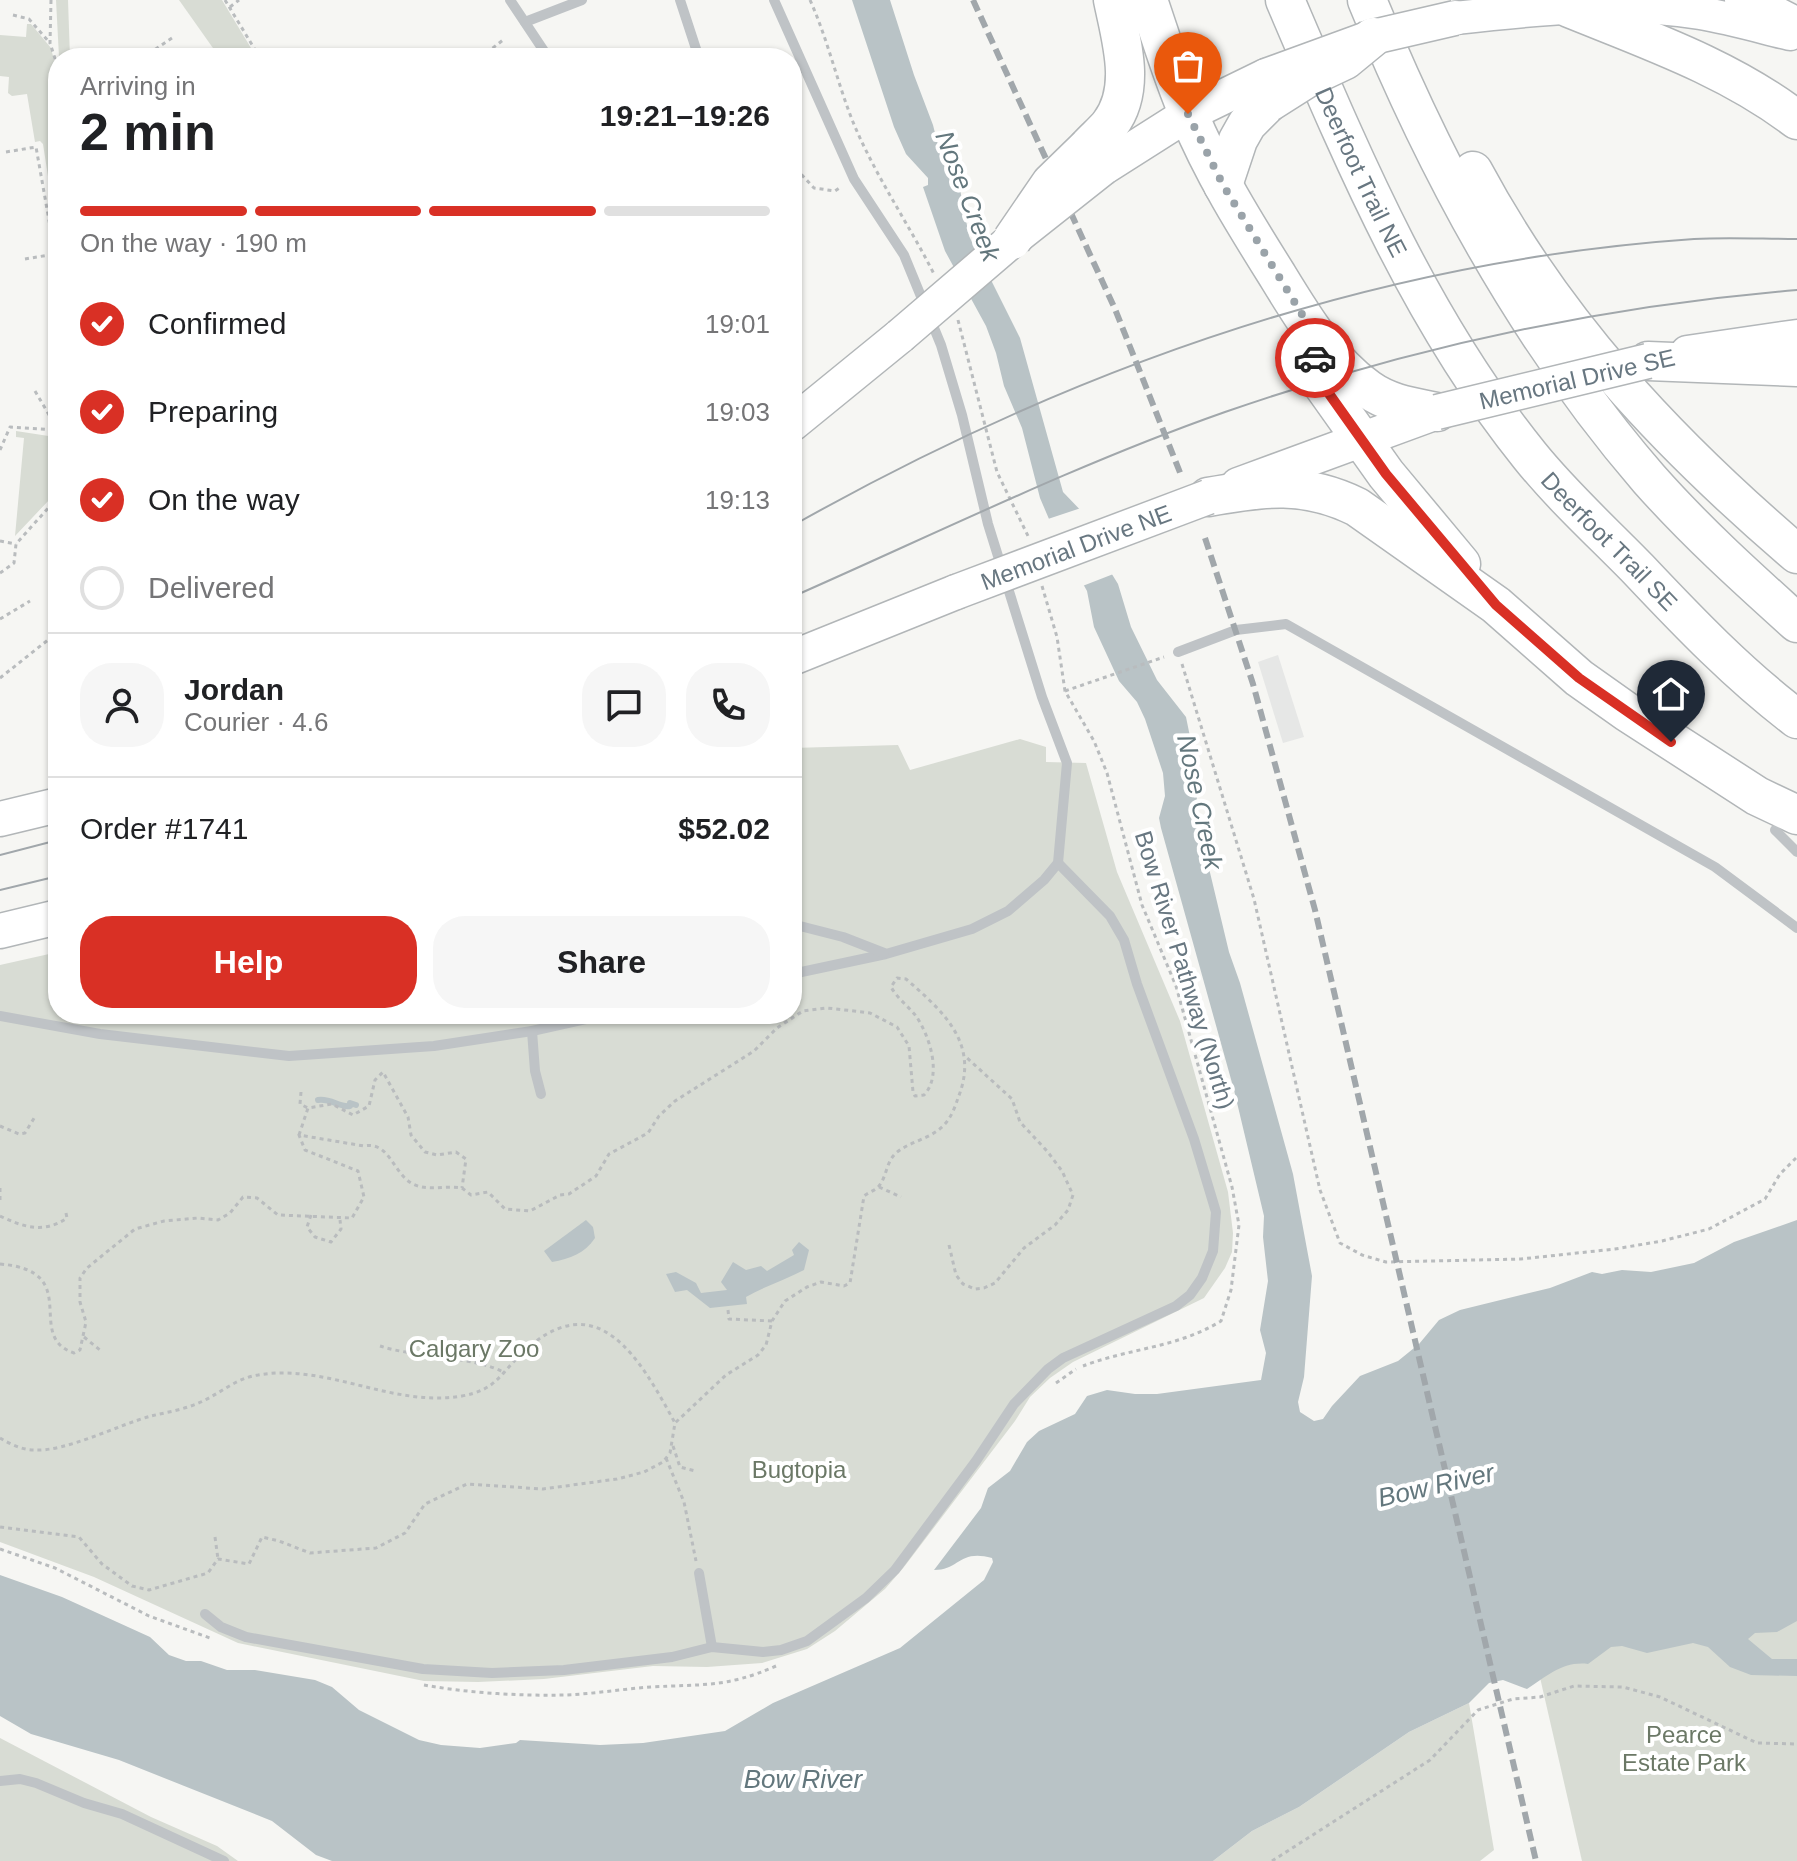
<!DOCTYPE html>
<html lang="en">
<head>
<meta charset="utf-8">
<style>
	:root { --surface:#fff; --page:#f6f6f6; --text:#202124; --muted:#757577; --line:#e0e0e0; --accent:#d93025 }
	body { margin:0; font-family:Arial,sans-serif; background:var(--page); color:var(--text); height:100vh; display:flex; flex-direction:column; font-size:30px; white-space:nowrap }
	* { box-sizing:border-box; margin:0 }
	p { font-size:26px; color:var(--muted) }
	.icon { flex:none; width:44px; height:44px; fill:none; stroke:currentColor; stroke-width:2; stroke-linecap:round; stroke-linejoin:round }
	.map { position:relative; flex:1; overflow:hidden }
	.side { position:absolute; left:48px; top:48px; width:754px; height:976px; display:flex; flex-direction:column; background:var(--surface); border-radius:32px; box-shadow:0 2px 6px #0004 }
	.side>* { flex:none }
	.pin { position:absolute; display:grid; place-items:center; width:68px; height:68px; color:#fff; margin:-82px -34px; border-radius:50% 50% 50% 0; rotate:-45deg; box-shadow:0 0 8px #0007 }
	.pin .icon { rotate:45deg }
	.courier { position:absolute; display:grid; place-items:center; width:80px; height:80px; margin:-40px; border:6px solid #d93025; border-radius:50%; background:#fff; color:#222; box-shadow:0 2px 10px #0007 }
	.summary em { font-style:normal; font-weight:800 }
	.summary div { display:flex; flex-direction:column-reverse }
	.summary { display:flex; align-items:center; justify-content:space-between; height:136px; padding:0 32px }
	h1 { font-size:52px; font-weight:800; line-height:60px }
	.bar { display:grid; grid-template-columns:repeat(4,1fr); gap:12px 8px; align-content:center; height:96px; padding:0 32px }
	.bar i { height:10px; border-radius:6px; background:var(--line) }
	.bar .active { background:var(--accent) }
	.bar p { grid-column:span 4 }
	.line { display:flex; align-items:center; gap:20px; padding:0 32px; border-top:2px solid var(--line) }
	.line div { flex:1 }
	.round { display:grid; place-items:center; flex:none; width:84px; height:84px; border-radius:32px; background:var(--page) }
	ol { padding:0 32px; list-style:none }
	li { display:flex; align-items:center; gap:24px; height:88px }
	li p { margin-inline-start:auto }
	li .icon { padding:8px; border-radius:50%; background:var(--accent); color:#fff; stroke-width:4 }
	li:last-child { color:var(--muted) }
	li i { width:44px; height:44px; border:4px solid var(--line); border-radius:50% }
	.action { display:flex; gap:16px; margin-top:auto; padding:16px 32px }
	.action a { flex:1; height:92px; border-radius:32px; background:var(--accent); color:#fff; font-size:32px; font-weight:800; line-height:92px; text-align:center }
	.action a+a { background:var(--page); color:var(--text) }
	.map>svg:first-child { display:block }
	.built { fill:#e6e7e6 }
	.green { fill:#d8dcd4 }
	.water { fill:#b9c3c6 }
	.pier { fill:#f6f6f3 }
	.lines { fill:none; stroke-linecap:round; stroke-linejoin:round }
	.stream { stroke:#b9c3c6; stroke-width:6 }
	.primary-casing { stroke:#b3b7ba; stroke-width:35 }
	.trunk-casing { stroke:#b2b6b8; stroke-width:37 }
	.motorway-casing { stroke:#b2b6b8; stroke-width:41 }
	.path { stroke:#b9bcbe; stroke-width:3; stroke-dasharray:4 4; stroke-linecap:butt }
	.service { stroke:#bfc3c6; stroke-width:10 }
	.primary { stroke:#fff; stroke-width:32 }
	.trunk { stroke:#fff; stroke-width:34 }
	.motorway { stroke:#fff; stroke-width:38 }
	.tram { stroke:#a1a7ab; stroke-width:2 }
	.rail { stroke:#a1a7ab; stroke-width:6; stroke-dasharray:12 6; stroke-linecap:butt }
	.trunk-bridge-casing { stroke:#b2b6b8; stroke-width:37; stroke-linecap:butt }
	.motorway-bridge-casing { stroke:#b2b6b8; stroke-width:41; stroke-linecap:butt }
	.trunk-bridge { stroke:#fff; stroke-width:34 }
	.motorway-bridge { stroke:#fff; stroke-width:38 }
	.done { stroke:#9aa3a9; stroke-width:8; stroke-dasharray:0 14.4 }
	.route { stroke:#d93025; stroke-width:10 }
	.labels { text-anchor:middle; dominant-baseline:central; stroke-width:8; stroke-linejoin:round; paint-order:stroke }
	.street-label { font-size:24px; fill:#687781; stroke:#fff }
	.park-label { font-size:24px; fill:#6b7866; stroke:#fff }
	.water-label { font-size:26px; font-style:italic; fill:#63777d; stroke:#fff }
</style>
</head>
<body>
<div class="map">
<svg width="1797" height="1861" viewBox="0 0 1797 1861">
	<rect width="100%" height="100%" fill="#f6f6f3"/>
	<!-- built -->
	<path class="built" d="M 1278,655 L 1304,737 L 1283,743 L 1258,662 Z"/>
	<!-- green -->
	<g class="green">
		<path d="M 56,0 L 68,0 L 70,58 L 59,57 Z"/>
		<path d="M 179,0 L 222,0 L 257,58 L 220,58 Z"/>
		<path d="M 27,24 L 31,24 L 51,48 L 58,77 L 58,241 L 43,144 L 40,141 L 35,142 L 27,94 L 12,96 L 8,93 L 9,77 L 0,76 L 0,35 L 26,37 Z"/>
		<path d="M 16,431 L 55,437 L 58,443 L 58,488 L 57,494 L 50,499 L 15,536 L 24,438 L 16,437 Z"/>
		<path d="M 1020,739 L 1046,747 L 1046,762 L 1086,763 L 1117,872 L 1180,1021 L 1228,1192 L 1233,1233 L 1232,1252 L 1225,1268 L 1204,1298 L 1073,1362 L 1050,1378 L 1030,1397 L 1015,1421 L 904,1567 L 885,1589 L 835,1631 L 807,1649 L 762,1663 L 707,1667 L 653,1666 L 544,1679 L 478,1682 L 424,1681 L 238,1643 L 94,1577 L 0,1542 L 0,965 L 58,952 L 58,1014 L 792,1014 L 792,748 L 898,745 L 910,770 Z"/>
		<path d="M 1797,1612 L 1797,1861 L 1582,1861 L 1536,1660 Z"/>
		<path d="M 1469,1703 L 1494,1850 L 1480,1861 L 1213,1861 L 1252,1831 L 1299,1807 L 1409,1732 Z"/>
		<path d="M 0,1738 L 151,1817 L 217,1846 L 238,1861 L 0,1861 Z"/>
	</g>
	<!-- water -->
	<g class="water">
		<path d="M 852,0 L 890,0 L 914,75 L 933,125 L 941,157 L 959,184 L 969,236 L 1020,338 L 1063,492 L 1088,518 L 1110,571 L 1118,584 L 1131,627 L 1157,680 L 1186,717 L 1198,776 L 1196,814 L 1229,952 L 1240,983 L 1293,1174 L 1312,1276 L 1304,1377 L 1298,1402 L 1300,1412 L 1314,1421 L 1323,1419 L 1332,1406 L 1360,1376 L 1398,1361 L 1419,1344 L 1439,1320 L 1460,1310 L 1550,1288 L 1592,1272 L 1602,1274 L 1622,1270 L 1651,1272 L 1694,1263 L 1734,1242 L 1797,1220 L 1797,1621 L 1777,1632 L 1755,1633 L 1748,1639 L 1772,1659 L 1797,1659 L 1797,1676 L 1751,1675 L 1730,1667 L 1708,1647 L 1693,1643 L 1647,1653 L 1622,1646 L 1611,1647 L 1588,1664 C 1563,1661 1547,1676 1527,1689 L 1503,1680 L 1489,1683 L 1469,1703 L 1409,1732 L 1299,1807 L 1252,1831 L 1213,1861 L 332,1861 L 316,1855 L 272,1821 L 119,1760 L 31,1734 L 0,1716 L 0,1575 L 62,1597 L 150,1637 L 169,1655 L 186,1661 L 201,1661 L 227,1670 L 255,1670 L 315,1680 L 332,1687 L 359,1710 L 419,1740 L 441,1745 L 480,1748 L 516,1743 L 520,1740 L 600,1745 L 643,1743 L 725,1731 L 773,1703 L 900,1648 L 984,1580 L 993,1562 L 992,1558 C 959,1549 960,1570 934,1570 L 981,1508 L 988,1488 L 1010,1471 L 1027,1442 L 1039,1431 L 1075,1414 L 1087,1396 L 1107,1390 L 1135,1394 L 1157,1394 L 1261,1380 L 1266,1353 L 1260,1330 L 1268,1281 L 1263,1237 L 1264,1216 L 1234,1090 L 1161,828 L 1159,818 L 1165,796 L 1163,773 L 1145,719 L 1137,702 L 1119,681 L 1094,627 L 1087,591 L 1055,533 L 1040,498 L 1022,428 L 1004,386 L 996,353 L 986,326 L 945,251 L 923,187 L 928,185 L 928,178 L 906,154 L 894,127 Z"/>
		<path d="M 586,1220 L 593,1227 L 595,1238 C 585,1253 570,1259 552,1262 L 544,1251 Z"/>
		<path d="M 799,1242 L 809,1250 L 804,1270 C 785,1280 765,1286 746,1297 L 747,1304 L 710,1308 L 687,1290 L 675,1292 L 666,1274 L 676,1272 L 696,1283 L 701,1293 L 727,1290 L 721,1282 L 733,1262 L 746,1270 L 761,1266 L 767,1271 L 794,1255 L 792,1250 Z"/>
	</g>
	<!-- pier -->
	<path class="pier" d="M 1084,507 L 1102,530 L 1116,573 L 1080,587 L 1045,520 Z"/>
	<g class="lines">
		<!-- stream -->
		<path class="stream" d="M 318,1100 C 331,1098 340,1108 350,1106 L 350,1103 L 356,1105"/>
		<!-- primary casing -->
		<g class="primary-casing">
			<g id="primary">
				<path d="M 1455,18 C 1536,9 1619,0 1700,13 C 1730,18 1761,27 1790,34"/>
				<path d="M 1687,352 L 1797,336"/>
			</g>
		</g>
		<!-- trunk casing -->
		<g class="trunk-casing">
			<g id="trunk">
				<path d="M 1103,168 L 1188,114 L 1266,76"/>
				<path d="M 792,424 L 900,336"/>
				<path d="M 1238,485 L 1437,412"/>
				<path d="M 792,658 L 956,592"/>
				<path d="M 0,819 L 58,805"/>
				<path d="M 0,931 L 58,917"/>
			</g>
		</g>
		<!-- motorway casing -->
		<g class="motorway-casing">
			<g id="motorway">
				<path d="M 1148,0 C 1161,38 1173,78 1189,115 C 1212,171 1245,224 1277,275 C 1302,316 1329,361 1368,389 C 1389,404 1412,407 1437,412"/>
				<path id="s1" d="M 1285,0 C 1353,159 1420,320 1530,456 C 1563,497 1603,533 1639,570 C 1689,623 1739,675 1797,719"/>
				<path d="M 1367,0 C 1437,172 1527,338 1649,479 C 1695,531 1746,577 1797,623"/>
				<path d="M 1744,0 L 1797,27"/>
				<path d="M 1569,8 C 1648,40 1729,68 1797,120"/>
				<path d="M 1088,147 C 1095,139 1104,132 1110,124 C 1137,89 1121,39 1113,0"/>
				<path d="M 1473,171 C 1555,324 1666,442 1797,554"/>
				<path d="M 1223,185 L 1238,140 L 1247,124 L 1268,103"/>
				<path d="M 1308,331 L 1320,381 L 1386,474 L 1461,564"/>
				<path d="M 1648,361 L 1797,367"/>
				<path d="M 1208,497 C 1263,487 1305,481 1357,507 L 1496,605 L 1579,678 L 1627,712 L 1757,796 L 1797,815"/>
			</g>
		</g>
		<!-- path -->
		<g class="path">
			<path d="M 51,0 L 50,43 L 58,68"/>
			<path d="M 225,0 L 260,58"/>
			<path d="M 810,0 C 828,40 837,82 853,122 C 875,175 908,223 934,274"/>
			<path d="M 230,7 L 239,0"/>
			<path d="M 13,15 L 29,19 L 50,43"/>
			<path d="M 142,58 L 172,38"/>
			<path d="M 480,58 L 503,40"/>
			<path d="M 792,144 L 801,174 L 814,188 L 835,191 L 841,187"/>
			<path d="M 6,152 L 36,147 L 58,271"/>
			<path d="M 25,259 L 55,254"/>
			<path d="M 958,320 L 997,472 L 1028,536"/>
			<path d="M 35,391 L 58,430"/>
			<path d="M 0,450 L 10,427 L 58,430"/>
			<path d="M 0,541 L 16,544"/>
			<path d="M 58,555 L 58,570"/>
			<path d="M 0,573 L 14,563 L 16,544 L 58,497"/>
			<path d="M 1042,586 L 1057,637 L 1065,691 L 1094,741 L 1107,773 L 1142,905 L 1176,986 L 1232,1187 L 1239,1225 L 1231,1290 L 1221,1321 C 1177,1348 1130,1348 1083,1366"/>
			<path d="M 0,619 L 30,601"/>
			<path d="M 1182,664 L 1254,899 L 1320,1190 L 1340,1243 L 1362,1255 L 1386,1262 L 1521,1259 L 1615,1249 L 1662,1241 L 1709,1229 L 1765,1199 L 1780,1174 L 1797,1157"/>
			<path d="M 0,678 L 58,632"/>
			<path d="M 1065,691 L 1164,657"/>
			<path d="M 301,1092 L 300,1104 L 308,1108"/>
			<path d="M 0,1126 L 19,1134 L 25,1133 L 36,1115"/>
			<path d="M 299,1135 L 308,1108 L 332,1104 L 353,1115 L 369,1106 L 375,1080 L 383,1072 L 408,1117 L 411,1135 L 425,1152 L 437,1155 L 456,1152 L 466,1159 L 462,1188"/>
			<path d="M 879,1187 L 901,1197"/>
			<path d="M 0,1188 L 0,1200"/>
			<path d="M 311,1215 L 307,1227 L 315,1237 L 331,1242 L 341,1229 L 340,1220"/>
			<path d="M 0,1216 C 23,1227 44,1234 67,1218 L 66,1213"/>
			<path d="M 949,1245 L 956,1275 L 963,1284 L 975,1289 L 984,1288 L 995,1283 L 1024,1248 L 1055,1225 L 1068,1210 L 1073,1195 L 1062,1171 L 1047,1151 L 1020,1122 L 1012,1099 L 966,1057"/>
			<path d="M 0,1264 C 85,1271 23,1336 74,1353 L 80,1350 L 86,1322 L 80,1302 L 80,1278 L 87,1268 L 135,1229 L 164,1221 L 198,1218 L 218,1220 L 230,1213 L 243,1197 L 257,1198 L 278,1215 L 352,1218 L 364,1197 L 358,1171 L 305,1150 L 299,1135 L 364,1146 C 389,1141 393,1172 411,1183 C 426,1192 445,1185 462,1188 L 471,1195 L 488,1192 L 505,1209 L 530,1211 L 560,1195 L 569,1194 L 596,1176 L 609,1154 L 648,1133 L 659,1116 L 675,1101 L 754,1051 L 777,1028 L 803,1011 L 827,1008 L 854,1011 L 870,1013 L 897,1027 L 909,1046 L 913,1092 L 915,1096 L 924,1095 C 943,1075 929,1035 916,1016 C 908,1006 897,998 891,987 L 897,978 L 906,979 C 944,1012 980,1044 958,1098 C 955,1107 951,1118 944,1125 C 931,1139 910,1141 896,1153 C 886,1162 887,1176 879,1186 C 876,1190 869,1192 864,1196 L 850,1283 L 844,1286 L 821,1282 L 807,1287 L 785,1301 L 772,1321 L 766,1345 L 758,1355 L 726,1375 L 675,1423 L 670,1453 L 663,1462 L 644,1472 L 617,1479 L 543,1489 L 467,1484 L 425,1504 L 405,1533 L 376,1548 L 310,1553 L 279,1541 L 262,1537 L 249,1564 L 218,1559 L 208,1573 L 149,1590 L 132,1586 L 102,1564 L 79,1537 L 0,1527"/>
			<path d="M 728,1310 L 729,1319 L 772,1321"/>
			<path d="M 84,1337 L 100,1350"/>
			<path d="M 380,1346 C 416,1358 475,1356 505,1373"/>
			<path d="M 1056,1383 L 1076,1369"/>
			<path d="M 0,1438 C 10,1444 22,1450 34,1450 C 66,1452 118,1425 151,1416 C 168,1412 187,1409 203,1401 C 222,1392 237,1378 258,1375 C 327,1363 393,1408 462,1396 C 495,1390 499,1376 520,1355 C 597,1280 640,1359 675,1423"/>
			<path d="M 673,1446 L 680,1467 L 695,1471"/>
			<path d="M 666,1458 L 684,1502 L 696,1561"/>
			<path d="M 215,1537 L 218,1559"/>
			<path d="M 0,1549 L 55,1568 L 149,1616 L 210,1638"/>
			<path d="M 424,1685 C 469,1693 519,1696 565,1695 C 593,1694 622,1689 651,1687 C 702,1684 726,1688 776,1666"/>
			<path d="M 1272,1861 L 1430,1760 L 1478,1710 L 1513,1699 L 1540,1697 L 1574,1686 L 1623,1687 L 1660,1697 L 1757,1743 L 1797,1744"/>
		</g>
		<!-- service -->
		<g class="service">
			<path d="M 510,0 L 546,54"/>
			<path d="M 680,0 L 699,58"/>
			<path d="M 774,0 L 854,179 L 904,255 L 941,345 L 962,415 L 988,524 L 1042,697 L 1067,763 L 1058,863 L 1044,880 L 1008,911 L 972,929 L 886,954 L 792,974"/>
			<path d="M 525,22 L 582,0"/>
			<path d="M 1178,652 L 1236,630 L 1286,624 L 1715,867 L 1797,928"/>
			<path d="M 1775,830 L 1797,852"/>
			<path d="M 792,924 L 843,937 L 884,953"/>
			<path d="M 0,1016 L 100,1034 L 289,1056 L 434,1046 L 532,1031 L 608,1014"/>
			<path d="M 532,1031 L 535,1071 L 541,1094"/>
			<path d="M 699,1573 L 712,1647"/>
			<path d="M 205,1614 L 221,1627 L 246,1637 L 423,1669 L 492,1673 L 564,1670 L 672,1657 L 712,1647 L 763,1652 L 781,1650 L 807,1641 L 866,1598 L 895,1570 L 976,1461 L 1014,1404 L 1048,1369 L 1063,1358 L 1176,1306 L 1190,1295 L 1202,1278 L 1213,1251 L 1216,1212 L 1194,1139 L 1137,984 L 1124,940 L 1110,916 L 1058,863"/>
			<path d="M 0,1781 L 20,1779 L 36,1783 L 84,1803 L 122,1814 L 224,1861"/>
		</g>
		<!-- primary -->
		<use href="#primary" class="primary"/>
		<!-- trunk -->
		<use href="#trunk" class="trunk"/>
		<!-- motorway -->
		<use href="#motorway" class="motorway"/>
		<!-- tram -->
		<g class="tram">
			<path d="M 792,526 C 1072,368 1372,261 1694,239 C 1728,237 1763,239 1797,239"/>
			<path d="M 792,597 C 935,534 1077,464 1225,412 C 1412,347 1601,306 1797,290"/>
			<path d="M 0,855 L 58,840"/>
			<path d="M 0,890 L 58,876"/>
		</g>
		<!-- rail -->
		<g class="rail">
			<path d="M 973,0 L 1115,309 L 1181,475"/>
			<path d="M 1205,538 L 1253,684 L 1315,910 L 1536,1861"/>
		</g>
		<!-- trunk-bridge casing -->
		<g class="trunk-bridge-casing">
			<g id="trunk-bridge">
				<path d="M 1266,76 L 1373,37 L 1455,18"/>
				<path d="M 900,336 L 1012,240 L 1103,168"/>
				<path d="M 1437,412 L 1648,361"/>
				<path id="s2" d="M 956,592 L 1208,497"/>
			</g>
		</g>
		<!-- motorway-bridge casing -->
		<g class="motorway-bridge-casing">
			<g id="motorway-bridge">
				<path d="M 1268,103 L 1309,77 L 1345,60 L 1373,37"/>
				<path d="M 1012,240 L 1051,183 L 1088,147"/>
			</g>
		</g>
		<!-- trunk-bridge -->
		<use href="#trunk-bridge" class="trunk-bridge"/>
		<!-- motorway-bridge -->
		<use href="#motorway-bridge" class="motorway-bridge"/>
	</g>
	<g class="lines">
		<!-- done -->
		<path class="done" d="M 1188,114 L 1223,185 L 1306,321 L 1315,358"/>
		<!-- route -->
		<path class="route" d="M 1315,358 L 1320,381 L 1386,474 L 1496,605 L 1579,678 L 1671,742"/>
	</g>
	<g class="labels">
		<!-- street labels -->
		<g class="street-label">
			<text stroke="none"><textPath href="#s1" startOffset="188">Deerfoot Trail NE</textPath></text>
			<text transform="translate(1577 379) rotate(-13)">Memorial Drive SE</text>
			<text stroke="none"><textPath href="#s1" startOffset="636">Deerfoot Trail SE</textPath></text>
			<text stroke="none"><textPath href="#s2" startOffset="128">Memorial Drive NE</textPath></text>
			<text transform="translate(1185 970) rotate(73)">Bow River Pathway (North)</text>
		</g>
		<!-- park labels -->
		<g class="park-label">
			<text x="474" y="1348">Calgary Zoo</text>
			<text x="799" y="1469">Bugtopia</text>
			<text x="1684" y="1734">Pearce<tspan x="1684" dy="28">Estate Park</tspan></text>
		</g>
		<!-- water labels -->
		<g class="water-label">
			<text transform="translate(968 196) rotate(69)">Nose Creek</text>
			<text transform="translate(1200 802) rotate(78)">Nose Creek</text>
			<text transform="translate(1436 1485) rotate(-13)">Bow River</text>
			<text x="803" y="1779">Bow River</text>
		</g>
	</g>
</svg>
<div class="pin" style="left:1188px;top:114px;background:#ea580c"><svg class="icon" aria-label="bag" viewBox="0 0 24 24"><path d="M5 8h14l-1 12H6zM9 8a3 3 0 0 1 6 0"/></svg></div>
<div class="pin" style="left:1671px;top:742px;background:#1f2937"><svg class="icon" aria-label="home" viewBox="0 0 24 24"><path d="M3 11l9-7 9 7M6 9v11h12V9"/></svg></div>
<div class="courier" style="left:1315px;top:358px"><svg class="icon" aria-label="car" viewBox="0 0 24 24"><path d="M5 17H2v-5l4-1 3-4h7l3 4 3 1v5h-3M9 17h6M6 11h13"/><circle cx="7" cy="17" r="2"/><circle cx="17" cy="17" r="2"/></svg></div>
<section class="side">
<div class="summary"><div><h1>2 min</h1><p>Arriving in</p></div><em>19:21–19:26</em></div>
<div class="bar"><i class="active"></i><i class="active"></i><i class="active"></i><i></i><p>On the way · 190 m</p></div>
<ol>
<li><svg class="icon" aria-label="check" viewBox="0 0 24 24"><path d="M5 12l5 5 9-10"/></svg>Confirmed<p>19:01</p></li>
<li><svg class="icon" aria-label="check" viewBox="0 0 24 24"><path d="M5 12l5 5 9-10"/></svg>Preparing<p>19:03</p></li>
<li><svg class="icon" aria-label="check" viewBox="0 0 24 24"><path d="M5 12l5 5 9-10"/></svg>On the way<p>19:13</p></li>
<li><i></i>Delivered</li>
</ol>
<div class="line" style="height:144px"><a class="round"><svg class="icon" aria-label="person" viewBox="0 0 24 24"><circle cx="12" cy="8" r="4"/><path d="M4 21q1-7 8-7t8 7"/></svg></a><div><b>Jordan</b><p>Courier · 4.6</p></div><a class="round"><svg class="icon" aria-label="chat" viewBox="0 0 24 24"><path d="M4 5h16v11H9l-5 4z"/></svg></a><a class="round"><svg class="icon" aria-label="phone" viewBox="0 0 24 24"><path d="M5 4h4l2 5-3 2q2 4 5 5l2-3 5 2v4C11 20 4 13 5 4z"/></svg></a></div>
<div class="line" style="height:104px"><div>Order #1741</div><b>$52.02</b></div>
<div class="action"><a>Help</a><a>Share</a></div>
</section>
</div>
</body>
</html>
